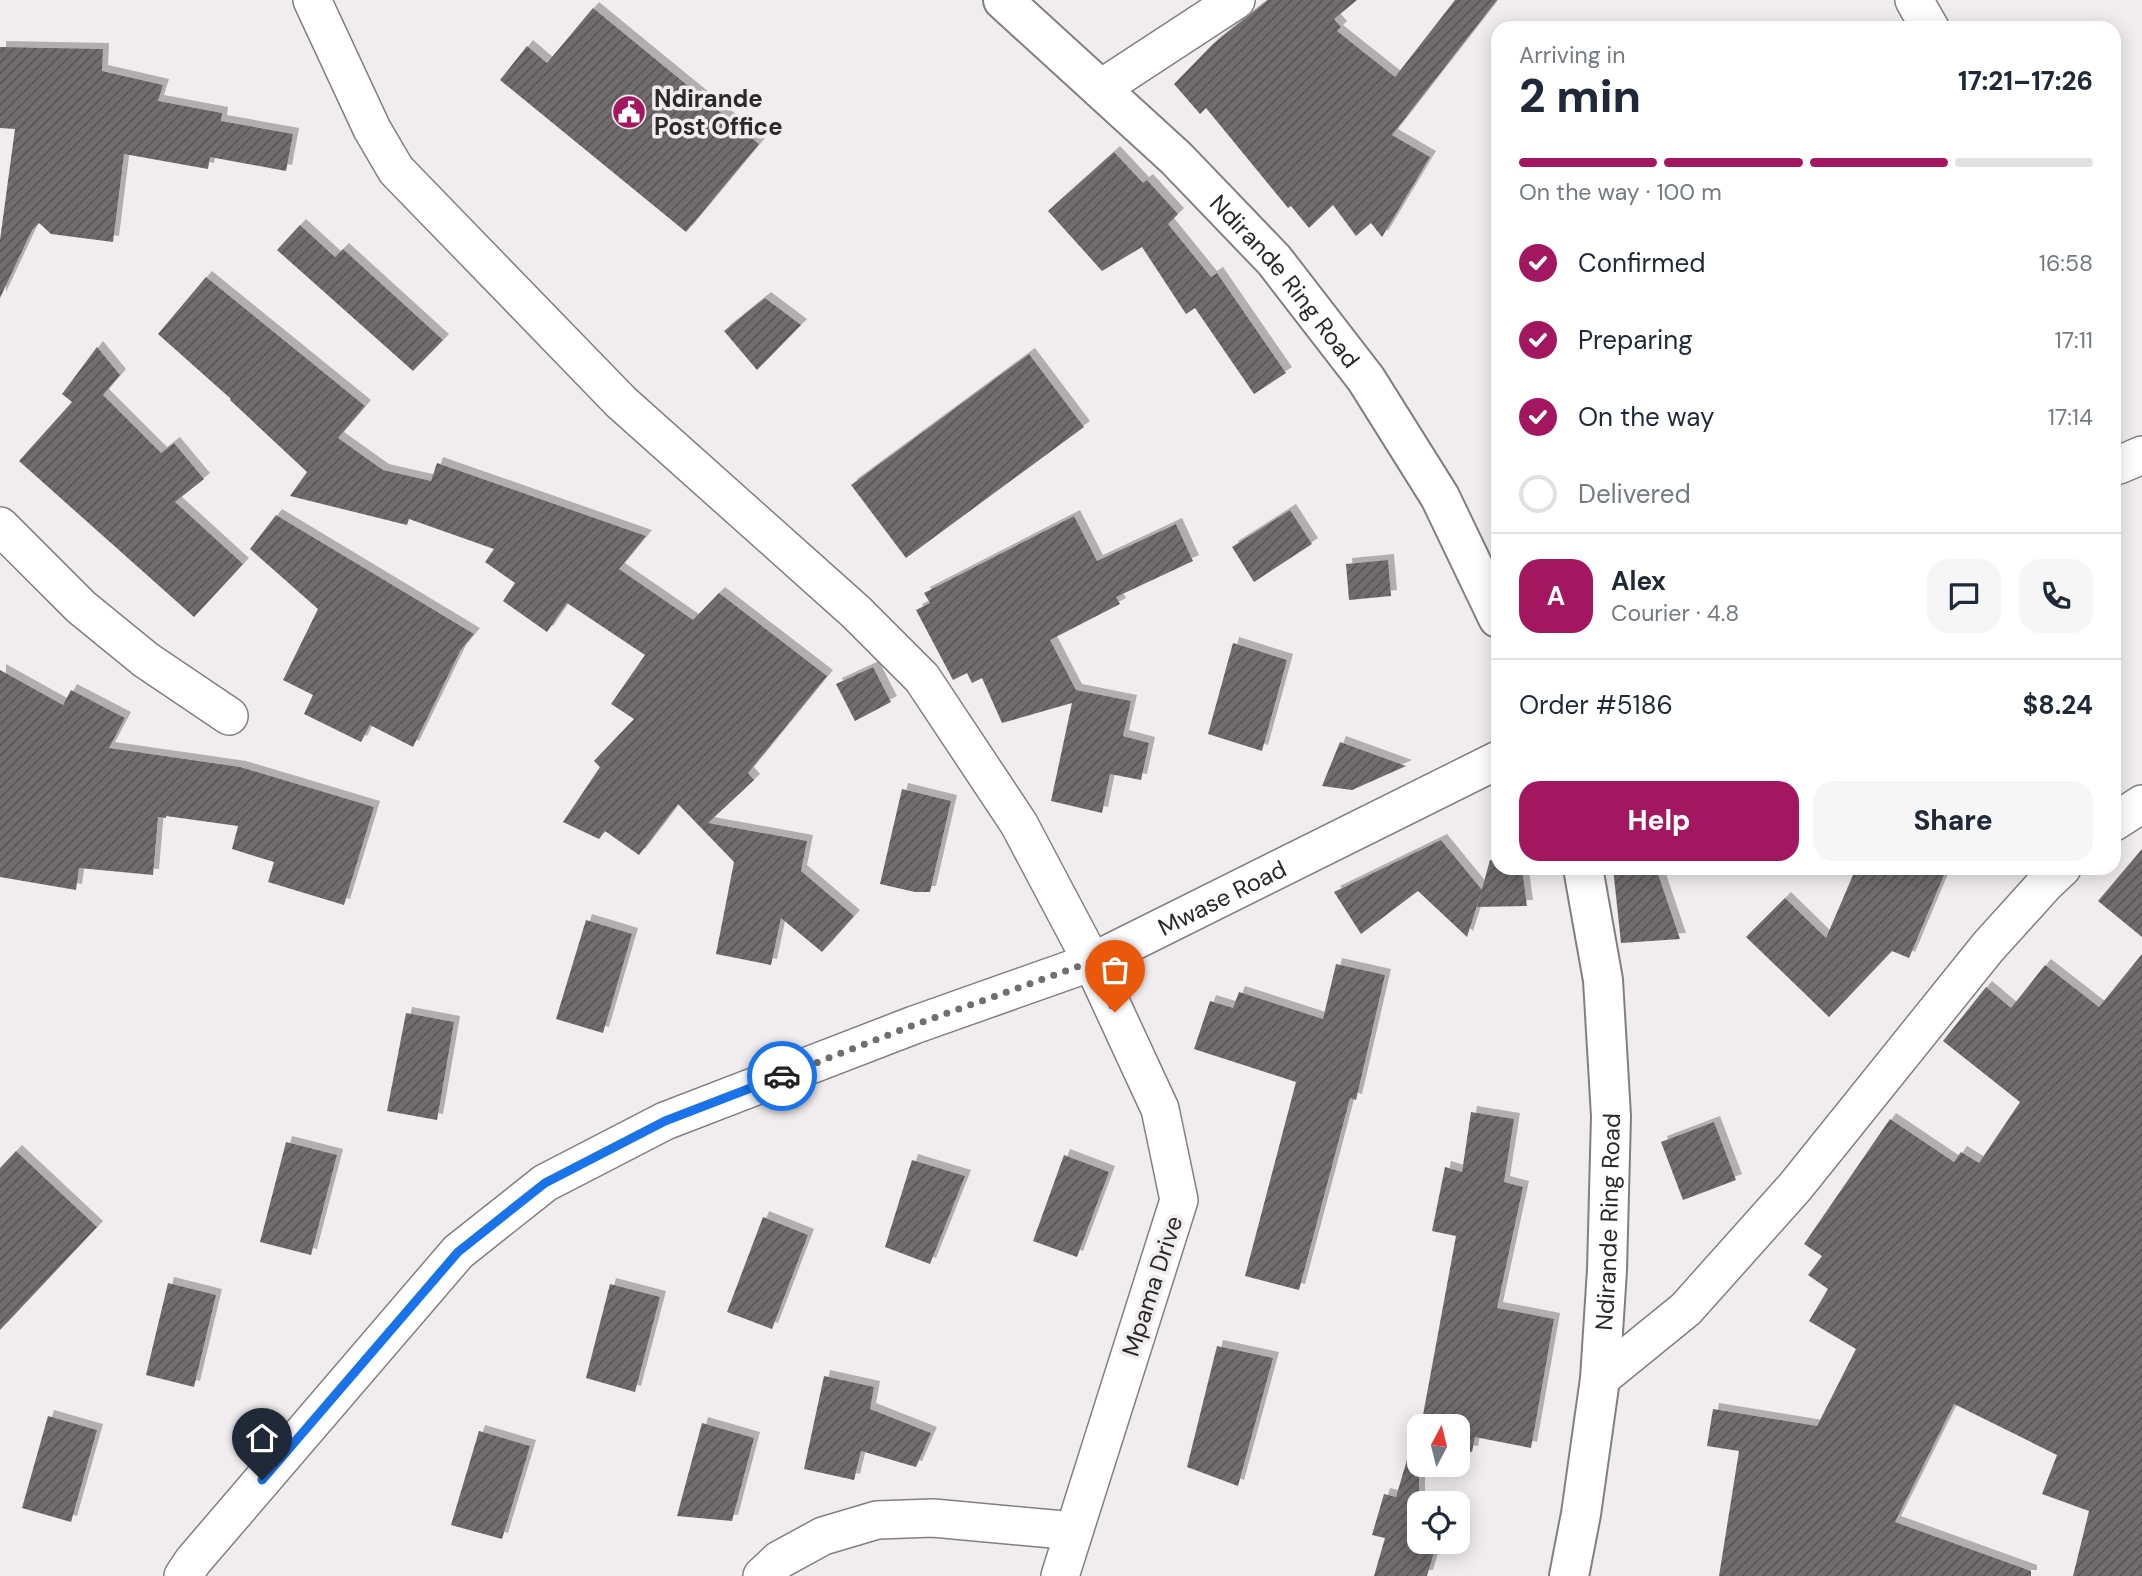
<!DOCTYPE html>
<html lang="en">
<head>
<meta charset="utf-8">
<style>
	:root { --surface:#fff; --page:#f6f6f7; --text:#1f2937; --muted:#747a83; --line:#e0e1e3; --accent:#a21760 }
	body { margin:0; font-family:"DM Sans",sans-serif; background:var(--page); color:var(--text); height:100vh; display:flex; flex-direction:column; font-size:26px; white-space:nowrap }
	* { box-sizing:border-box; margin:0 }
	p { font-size:23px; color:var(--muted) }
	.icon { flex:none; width:38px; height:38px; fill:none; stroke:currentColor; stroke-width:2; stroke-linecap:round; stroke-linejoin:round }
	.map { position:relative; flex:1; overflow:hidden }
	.panel { position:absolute; left:1491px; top:21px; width:630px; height:854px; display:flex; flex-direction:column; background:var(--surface); border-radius:21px; box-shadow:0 4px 18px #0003 }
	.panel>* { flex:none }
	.needle { width:46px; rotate:7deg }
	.controls { position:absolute; left:1407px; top:1414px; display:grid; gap:14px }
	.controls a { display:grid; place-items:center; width:63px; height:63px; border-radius:14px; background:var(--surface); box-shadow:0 4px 18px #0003; font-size:35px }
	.pin { position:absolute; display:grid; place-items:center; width:60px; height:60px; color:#fff; margin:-72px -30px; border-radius:50% 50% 50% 0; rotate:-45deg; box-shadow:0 0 7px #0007 }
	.pin .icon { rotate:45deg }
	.courier { position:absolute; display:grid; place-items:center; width:70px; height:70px; margin:-35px; border:5px solid #1a73e8; border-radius:50%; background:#fff; color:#222; box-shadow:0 2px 9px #0007 }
	.headline em { font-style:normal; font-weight:800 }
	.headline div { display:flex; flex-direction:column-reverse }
	.headline { display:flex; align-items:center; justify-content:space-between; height:119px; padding:0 28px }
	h1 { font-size:46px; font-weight:800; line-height:52px }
	.bar { display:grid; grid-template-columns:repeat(4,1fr); gap:10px 7px; align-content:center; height:84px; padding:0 28px }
	.bar i { height:9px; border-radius:5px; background:var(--line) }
	.bar .current { background:var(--accent) }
	.bar p { grid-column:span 4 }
	.line { display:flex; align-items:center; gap:18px; padding:0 28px; border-top:2px solid var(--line) }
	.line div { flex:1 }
	.round { display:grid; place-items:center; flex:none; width:74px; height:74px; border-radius:21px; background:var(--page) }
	ol { padding:0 28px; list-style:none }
	li { display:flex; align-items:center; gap:21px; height:77px }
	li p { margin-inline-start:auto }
	li .icon { padding:7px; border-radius:50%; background:var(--accent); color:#fff; stroke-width:4 }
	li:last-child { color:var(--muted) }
	li i { width:38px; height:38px; border:4px solid var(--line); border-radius:50% }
	.primary-button { display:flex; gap:14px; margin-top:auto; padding:14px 28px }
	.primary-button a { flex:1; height:80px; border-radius:21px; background:var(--accent); color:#fff; font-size:28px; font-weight:800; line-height:80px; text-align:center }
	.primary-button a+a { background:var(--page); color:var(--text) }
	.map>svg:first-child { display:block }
	.building { fill:url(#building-hatch); filter:url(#shadow) }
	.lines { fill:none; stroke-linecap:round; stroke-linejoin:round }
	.street-casing { stroke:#837f80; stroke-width:40 }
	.secondary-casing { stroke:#837f80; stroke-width:42 }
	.street { stroke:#fff; stroke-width:37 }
	.secondary { stroke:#fff; stroke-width:38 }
	.done { stroke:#706e6f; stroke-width:7; stroke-dasharray:0 12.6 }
	.route { stroke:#1a73e8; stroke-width:9 }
	.labels { text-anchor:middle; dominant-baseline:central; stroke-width:7; stroke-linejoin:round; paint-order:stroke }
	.poi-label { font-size:24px; font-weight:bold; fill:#2b2a2a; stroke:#f1edee; text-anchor:start }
	.street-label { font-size:24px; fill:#2b2a2a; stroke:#f1edee }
</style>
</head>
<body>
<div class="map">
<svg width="2142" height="1576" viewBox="0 0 2142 1576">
	<defs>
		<pattern id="building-hatch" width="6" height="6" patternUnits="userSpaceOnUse" patternTransform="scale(1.75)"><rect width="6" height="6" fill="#716d6e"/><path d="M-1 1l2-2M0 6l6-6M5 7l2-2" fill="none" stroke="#585556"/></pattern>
		<filter id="shadow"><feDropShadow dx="6" dy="-6" stdDeviation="0" flood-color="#0004"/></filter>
	</defs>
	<rect width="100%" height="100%" fill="#f1edee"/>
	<!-- building -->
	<g class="building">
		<path d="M 1268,0 L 1357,0 L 1334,19 L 1341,27 L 1337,31 L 1395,77 L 1455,0 L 1497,0 L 1392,135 L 1430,157 L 1382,237 L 1371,223 L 1356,236 L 1333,205 L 1309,228 L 1291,206 L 1288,208 L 1206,108 L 1200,114 L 1174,84 L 1213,44 Z"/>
		<path d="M 593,8 L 759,144 L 686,232 L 500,80 L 527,46 L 547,63 Z"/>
		<path d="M 0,47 L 103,49 L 102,71 L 163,85 L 158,101 L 222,113 L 221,121 L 293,134 L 286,171 L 210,157 L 208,169 L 124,154 L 113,242 L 51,234 L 39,223 L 32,230 L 0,298 L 0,240 L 15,129 L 0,128 Z"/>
		<path d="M 1114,152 L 1143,183 L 1147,180 L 1178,214 L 1168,224 L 1211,277 L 1217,273 L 1286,373 L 1254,394 L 1195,308 L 1186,314 L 1142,247 L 1102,271 L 1048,211 Z"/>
		<path d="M 300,225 L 335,257 L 343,249 L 443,340 L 413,371 L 277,250 Z"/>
		<path d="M 206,277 L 365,406 L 338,438 L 383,470 L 431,481 L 437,463 L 646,536 L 619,569 L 693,620 L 719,593 L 827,676 L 748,773 L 754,780 L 708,823 L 807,841 L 801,871 L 854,916 L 822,952 L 781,918 L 771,965 L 716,954 L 734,862 L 678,804 L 639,855 L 605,831 L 599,839 L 563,822 L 600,767 L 594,761 L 634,719 L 611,704 L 645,655 L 567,603 L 547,632 L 503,601 L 515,583 L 485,562 L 494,549 L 409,519 L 407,525 L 290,496 L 307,472 L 230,400 L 231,399 L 158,334 Z"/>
		<path d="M 765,298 L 801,325 L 757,370 L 724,331 Z"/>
		<path d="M 97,347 L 120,375 L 103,395 L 161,453 L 174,443 L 204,479 L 175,502 L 243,564 L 194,617 L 19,461 L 72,402 L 62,394 Z"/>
		<path d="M 1029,354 L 1084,427 L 906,558 L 851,485 Z"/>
		<path d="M 1290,510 L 1312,544 L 1254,582 L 1232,547 Z"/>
		<path d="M 276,515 L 474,634 L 460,651 L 413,747 L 370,725 L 361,742 L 304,714 L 313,695 L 283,680 L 318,609 L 250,549 Z"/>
		<path d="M 1074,516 L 1097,561 L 1176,524 L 1193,561 L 1116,597 L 1120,604 L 1050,640 L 1076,690 L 1131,701 L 1123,736 L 1149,743 L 1141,780 L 1110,774 L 1102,813 L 1051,801 L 1072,703 L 1002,723 L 982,678 L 972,683 L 967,673 L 953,680 L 916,610 L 930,603 L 924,593 Z"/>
		<path d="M 1388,560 L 1391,596 L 1349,600 L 1346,564 Z"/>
		<path d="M 1233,643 L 1287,660 L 1262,751 L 1208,734 Z"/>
		<path d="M 873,667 L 891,702 L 855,721 L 836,684 Z"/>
		<path d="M 0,670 L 63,705 L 71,690 L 125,718 L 109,748 L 240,767 L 374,807 L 344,905 L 268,882 L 274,862 L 232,849 L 238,826 L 166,816 L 166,818 L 158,817 L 153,875 L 79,868 L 76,890 L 0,877 Z"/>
		<path d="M 1340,742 L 1406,766 L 1352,790 L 1322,786 Z"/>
		<path d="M 902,789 L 951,801 L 930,892 L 915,892 L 880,884 Z"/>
		<path d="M 1441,840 L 1482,890 L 1467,937 L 1418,891 L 1361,934 L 1334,892 Z"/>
		<path d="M 2142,849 L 2142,937 L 2098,901 Z"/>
		<path d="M 1490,860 L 1498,862 L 1498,868 L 1522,869 L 1527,906 L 1477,907 Z"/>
		<path d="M 1613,868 L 1656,868 L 1680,939 L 1621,943 Z"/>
		<path d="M 1856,868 L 1947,868 L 1909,958 L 1892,951 L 1829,1017 L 1746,937 L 1785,898 L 1826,938 Z"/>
		<path d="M 586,920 L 632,934 L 603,1033 L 556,1019 Z"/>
		<path d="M 2142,954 L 2142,1576 L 2073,1576 L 2089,1511 L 2042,1494 L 2057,1455 L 1954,1404 L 1895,1522 L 2031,1571 L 2031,1576 L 1719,1576 L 1739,1451 L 1707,1446 L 1713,1409 L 1817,1426 L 1856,1349 L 1809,1321 L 1828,1289 L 1808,1275 L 1822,1256 L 1804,1244 L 1890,1119 L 1954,1162 L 1961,1152 L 1979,1163 L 2020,1102 L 1943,1041 L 1986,987 L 2011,1008 L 2045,965 L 2099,1007 Z"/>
		<path d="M 1336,964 L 1385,975 L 1356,1100 L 1350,1098 L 1299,1290 L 1245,1276 L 1296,1082 L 1194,1049 L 1210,1001 L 1233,1008 L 1239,992 L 1323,1019 Z"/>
		<path d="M 406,1013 L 454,1022 L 437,1120 L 387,1111 Z"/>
		<path d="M 1471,1112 L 1514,1119 L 1504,1182 L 1523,1187 L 1497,1308 L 1554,1319 L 1531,1448 L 1475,1437 L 1472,1452 L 1458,1450 L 1458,1426 L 1421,1426 L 1456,1236 L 1432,1231 L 1445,1167 L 1462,1172 Z"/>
		<path d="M 1714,1122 L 1736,1180 L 1683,1200 L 1661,1142 Z"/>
		<path d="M 286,1142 L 337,1155 L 311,1255 L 260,1242 Z"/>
		<path d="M 16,1151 L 97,1227 L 0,1330 L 0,1168 Z"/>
		<path d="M 1064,1155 L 1109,1172 L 1077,1257 L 1033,1241 Z"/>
		<path d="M 912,1160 L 965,1176 L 930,1264 L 885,1247 Z"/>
		<path d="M 763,1217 L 808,1235 L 772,1329 L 727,1312 Z"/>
		<path d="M 168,1283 L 216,1295 L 194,1387 L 146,1375 Z"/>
		<path d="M 610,1284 L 660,1297 L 635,1392 L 586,1378 Z"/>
		<path d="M 1217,1346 L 1273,1358 L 1238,1486 L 1187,1467 Z"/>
		<path d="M 824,1376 L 874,1387 L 870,1409 L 931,1433 L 916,1467 L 861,1451 L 854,1480 L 804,1469 Z"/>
		<path d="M 48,1416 L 97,1430 L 71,1522 L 22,1508 Z"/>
		<path d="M 702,1423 L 754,1438 L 732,1521 L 677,1516 Z"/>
		<path d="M 479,1431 L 530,1446 L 502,1539 L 451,1525 Z"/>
		<path d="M 1409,1453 L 1419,1455 L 1419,1542 L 1437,1542 L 1427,1576 L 1374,1576 L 1385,1538 L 1372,1535 L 1384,1494 L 1396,1497 Z"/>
	</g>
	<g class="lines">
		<!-- street casing -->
		<g class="street-casing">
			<g id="street">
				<path d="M 312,0 L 372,129 L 396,170 L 621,402 L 856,612 L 922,678 L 1019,824 L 1092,962 L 1160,1109 L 1179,1200 L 1060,1576"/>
				<path d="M 1914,0 L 1930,28"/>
				<path d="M 1100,89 L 1236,0"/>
				<path d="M 2114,465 L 2119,465 L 2142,455"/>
				<path d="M 0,526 L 81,607 L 146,660 L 229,716"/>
				<path d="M 2114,822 L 2142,804"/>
				<path d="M 1600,1379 L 1686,1309 L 1795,1187 L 1988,947 L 2045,884 L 2062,868"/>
				<path id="s1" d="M 183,1576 L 193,1561 L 458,1252 L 545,1183 L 665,1121 L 914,1025 L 1092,962 L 1498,760"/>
				<path d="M 762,1576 L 779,1560 L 823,1536 L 877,1520 L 933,1518 L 1074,1531"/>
			</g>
		</g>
		<!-- secondary casing -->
		<g class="secondary-casing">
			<g id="secondary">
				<path id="s2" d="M 1003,0 L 1176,158 L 1274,260 L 1366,379 L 1440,497 L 1498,618"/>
				<path id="s3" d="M 1569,1576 L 1581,1514 L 1600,1379 L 1607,1270 L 1611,1116 L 1603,980 L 1583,868"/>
			</g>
		</g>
		<!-- street -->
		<use href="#street" class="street"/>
		<!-- secondary -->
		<use href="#secondary" class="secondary"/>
	</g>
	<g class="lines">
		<!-- done -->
		<path class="done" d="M 782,1076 L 914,1025 L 1091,962 L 1115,1012"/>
		<!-- route -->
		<path class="route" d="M 262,1480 L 458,1252 L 545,1183 L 665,1121 L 782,1076"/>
	</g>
	<!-- icons -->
	<defs>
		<g id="civic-disc" transform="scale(1.75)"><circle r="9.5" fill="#a21760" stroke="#f1edee"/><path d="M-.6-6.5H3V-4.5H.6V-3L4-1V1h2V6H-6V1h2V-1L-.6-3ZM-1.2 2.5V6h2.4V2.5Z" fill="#fff"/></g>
	</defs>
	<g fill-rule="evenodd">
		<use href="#civic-disc" x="629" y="112"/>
	</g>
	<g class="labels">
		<!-- poi labels -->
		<g class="poi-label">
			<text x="654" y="98">Ndirande<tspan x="654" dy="28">Post Office</tspan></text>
		</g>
		<!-- street labels -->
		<g class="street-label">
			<text stroke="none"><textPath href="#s2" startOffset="399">Ndirande Ring Road</textPath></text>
			<text stroke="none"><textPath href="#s1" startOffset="1272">Mwase Road</textPath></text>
			<text stroke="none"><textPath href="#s3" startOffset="357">Ndirande Ring Road</textPath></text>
			<text transform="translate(1152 1286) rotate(-72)">Mpama Drive</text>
		</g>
	</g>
</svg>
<div class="controls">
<a><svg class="needle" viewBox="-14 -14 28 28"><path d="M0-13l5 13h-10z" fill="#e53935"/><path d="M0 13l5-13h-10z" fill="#747a83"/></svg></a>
<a><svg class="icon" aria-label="locate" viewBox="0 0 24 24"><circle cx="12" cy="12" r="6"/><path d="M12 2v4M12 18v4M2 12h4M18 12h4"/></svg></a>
</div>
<div class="pin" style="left:1115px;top:1012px;background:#ea580c"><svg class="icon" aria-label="bag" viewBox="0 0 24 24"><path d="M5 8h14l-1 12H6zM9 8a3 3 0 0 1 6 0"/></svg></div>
<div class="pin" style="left:262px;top:1480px;background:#1f2937"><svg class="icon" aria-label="home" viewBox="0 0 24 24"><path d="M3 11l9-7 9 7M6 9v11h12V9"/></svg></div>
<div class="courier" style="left:782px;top:1076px"><svg class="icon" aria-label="car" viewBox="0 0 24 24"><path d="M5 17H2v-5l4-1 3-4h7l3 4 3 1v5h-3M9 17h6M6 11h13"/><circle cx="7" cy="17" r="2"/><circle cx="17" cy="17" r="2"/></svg></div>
<section class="panel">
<div class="headline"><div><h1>2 min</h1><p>Arriving in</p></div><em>17:21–17:26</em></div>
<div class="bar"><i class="current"></i><i class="current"></i><i class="current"></i><i></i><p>On the way · 100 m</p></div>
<ol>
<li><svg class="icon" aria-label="check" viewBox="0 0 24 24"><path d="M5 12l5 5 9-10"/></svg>Confirmed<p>16:58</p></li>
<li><svg class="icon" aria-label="check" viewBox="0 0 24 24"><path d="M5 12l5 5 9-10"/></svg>Preparing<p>17:11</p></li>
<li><svg class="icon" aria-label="check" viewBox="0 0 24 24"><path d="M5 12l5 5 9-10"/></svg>On the way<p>17:14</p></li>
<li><i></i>Delivered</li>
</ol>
<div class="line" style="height:126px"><b class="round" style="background:var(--accent);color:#fff">A</b><div><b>Alex</b><p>Courier · 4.8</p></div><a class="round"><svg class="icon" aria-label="chat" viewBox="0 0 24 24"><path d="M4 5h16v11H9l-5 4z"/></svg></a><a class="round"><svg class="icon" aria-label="phone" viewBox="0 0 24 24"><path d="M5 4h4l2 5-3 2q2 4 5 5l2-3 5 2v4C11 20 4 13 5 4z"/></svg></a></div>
<div class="line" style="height:91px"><div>Order #5186</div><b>$8.24</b></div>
<div class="primary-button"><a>Help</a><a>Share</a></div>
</section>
</div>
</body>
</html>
